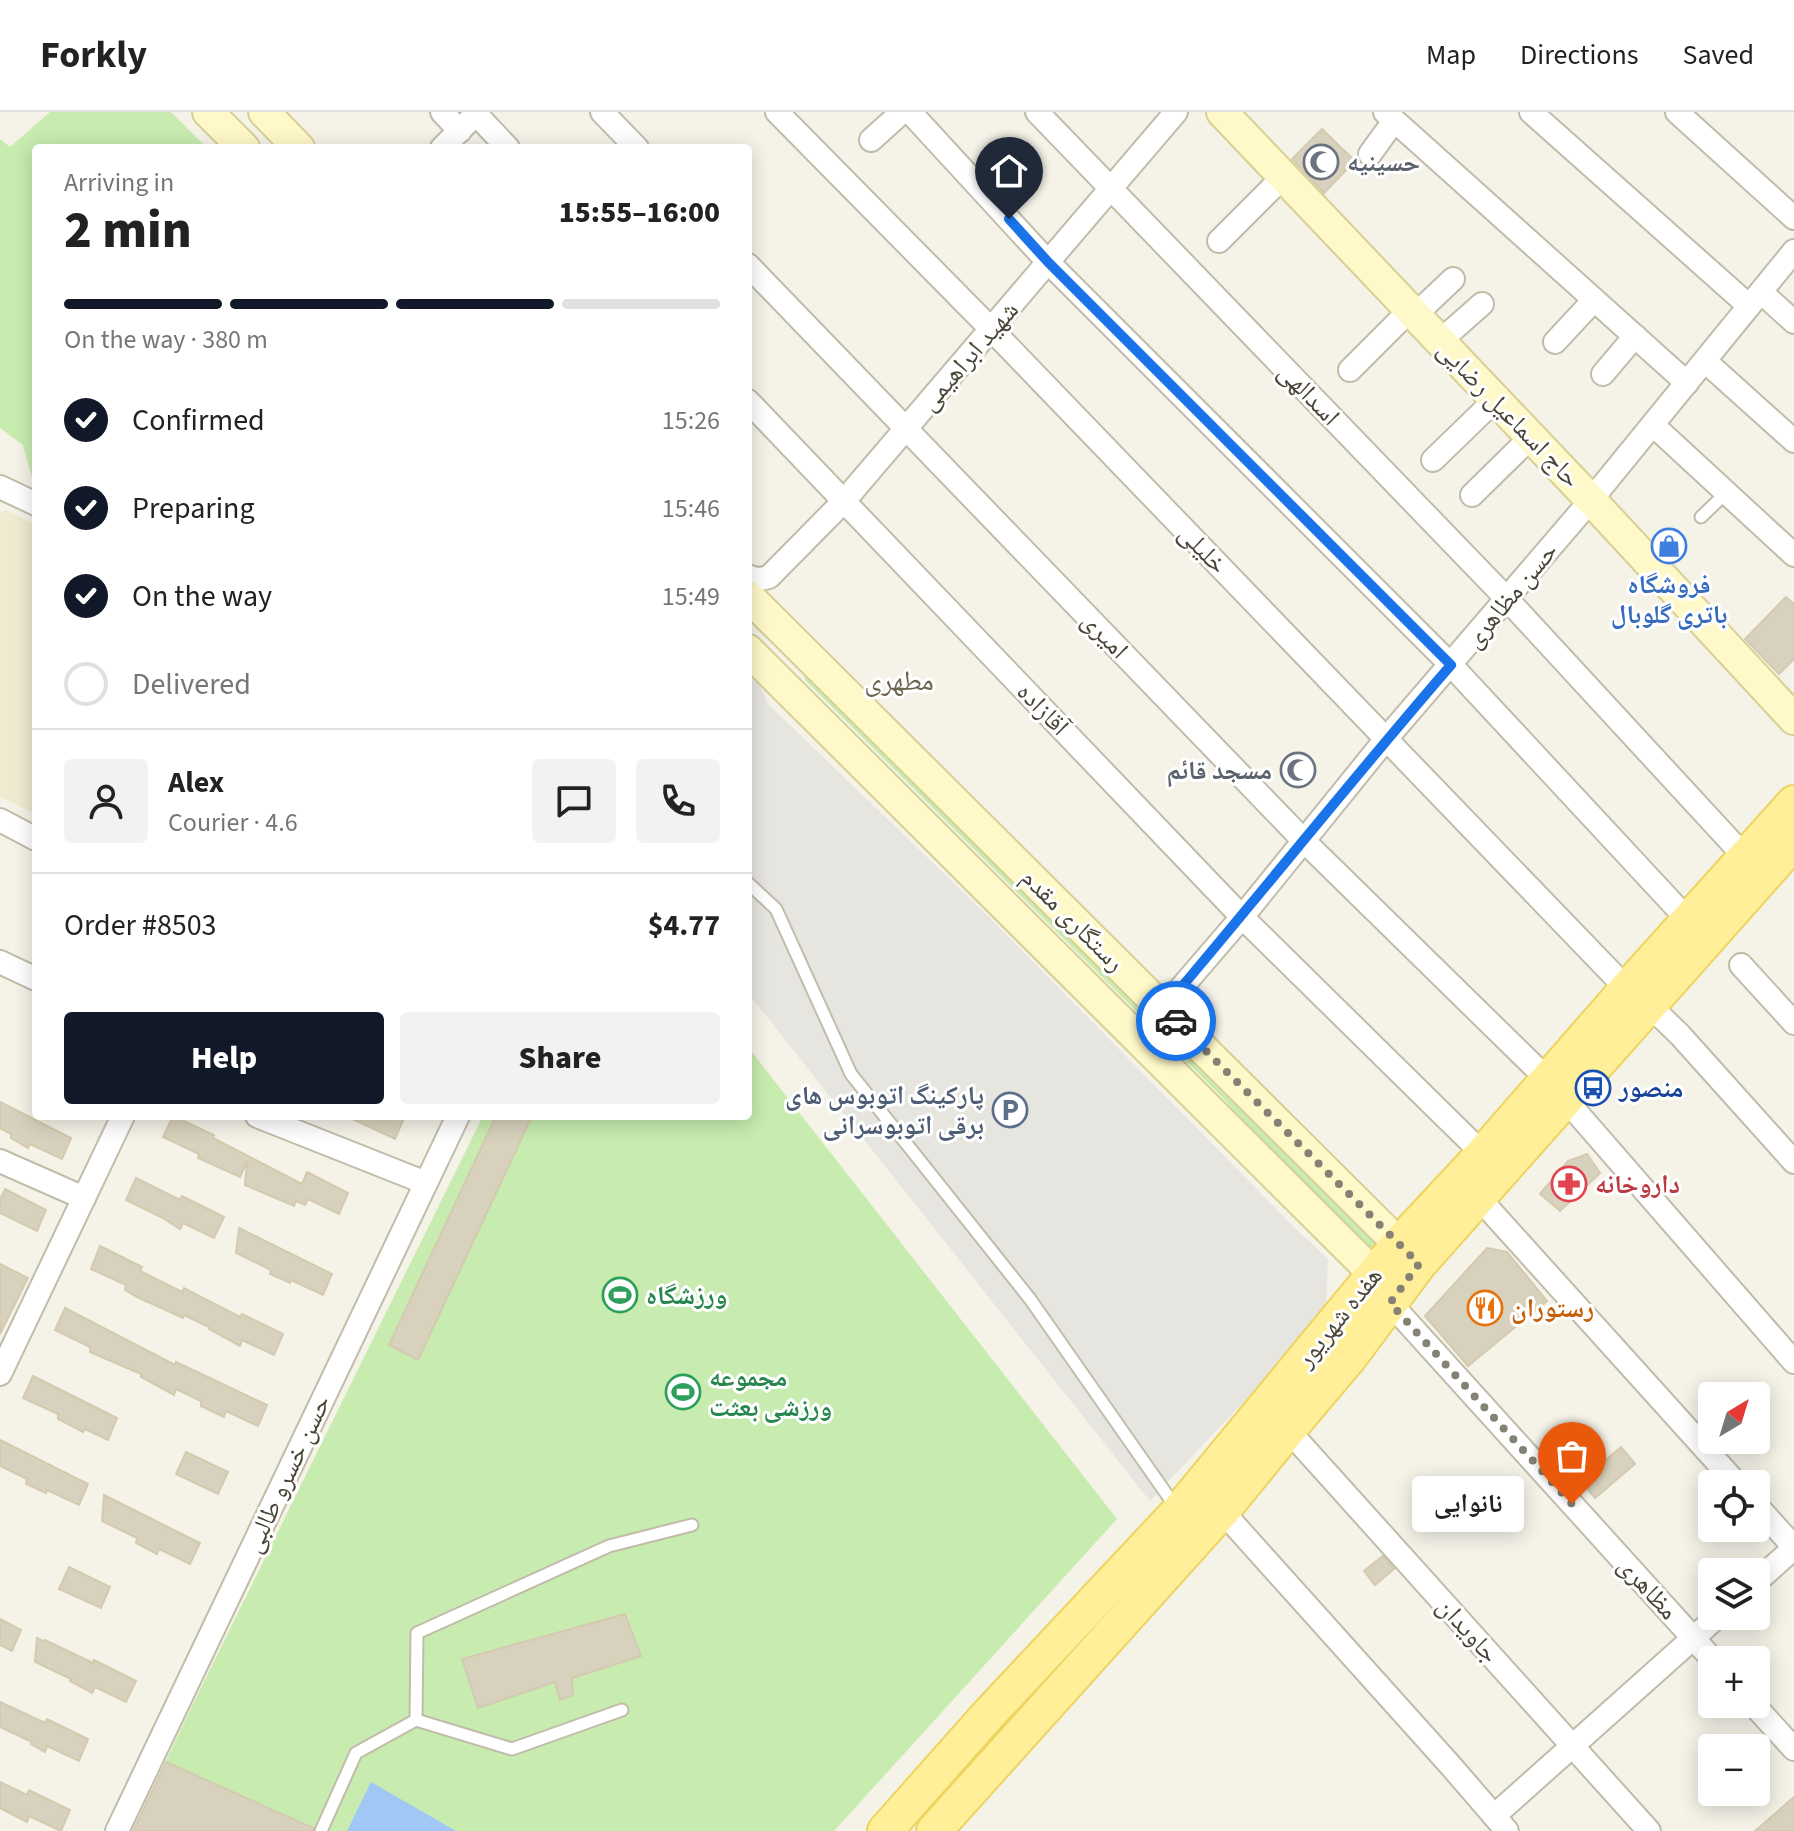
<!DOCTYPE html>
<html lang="en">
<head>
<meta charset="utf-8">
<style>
	:root { --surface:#fff; --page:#f2f2f2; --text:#222; --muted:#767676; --line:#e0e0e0; --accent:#111827 }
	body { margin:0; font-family:"Source Sans 3","Noto Naskh Arabic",sans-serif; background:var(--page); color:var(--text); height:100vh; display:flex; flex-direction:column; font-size:30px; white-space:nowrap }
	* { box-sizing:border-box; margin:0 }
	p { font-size:26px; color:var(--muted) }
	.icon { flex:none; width:44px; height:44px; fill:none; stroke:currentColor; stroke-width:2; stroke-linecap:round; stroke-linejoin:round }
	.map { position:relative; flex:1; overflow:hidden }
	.sheet { position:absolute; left:32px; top:32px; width:720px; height:976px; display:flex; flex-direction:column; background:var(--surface); border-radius:8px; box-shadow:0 4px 20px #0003 }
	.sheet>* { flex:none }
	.needle { width:52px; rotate:38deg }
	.fabs { position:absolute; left:1698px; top:1270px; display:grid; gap:16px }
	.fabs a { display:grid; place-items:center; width:72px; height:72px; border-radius:8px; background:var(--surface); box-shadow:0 4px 20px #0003; font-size:40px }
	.pin { position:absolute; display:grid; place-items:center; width:68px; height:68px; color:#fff; margin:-82px -34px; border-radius:50% 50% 50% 0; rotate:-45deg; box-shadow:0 0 8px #0007 }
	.pin .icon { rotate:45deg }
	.courier { position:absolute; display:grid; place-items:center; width:80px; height:80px; margin:-40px; border:6px solid #1a73e8; border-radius:50%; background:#fff; color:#222; box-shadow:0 2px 10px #0007 }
	.bubble { position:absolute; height:56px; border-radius:8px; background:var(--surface); box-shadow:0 4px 20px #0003; font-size:26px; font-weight:800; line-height:56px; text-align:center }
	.headline em { font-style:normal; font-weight:800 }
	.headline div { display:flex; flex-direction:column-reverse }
	.headline { display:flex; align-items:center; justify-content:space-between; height:136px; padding:0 32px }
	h1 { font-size:52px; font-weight:800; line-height:60px }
	.bar { display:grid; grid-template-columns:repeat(4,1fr); gap:12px 8px; align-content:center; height:96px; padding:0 32px }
	.bar i { height:10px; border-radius:6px; background:var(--line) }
	.bar .selected { background:var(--accent) }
	.bar p { grid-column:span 4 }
	.line { display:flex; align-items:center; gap:20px; padding:0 32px; border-top:2px solid var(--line) }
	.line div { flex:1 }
	.round { display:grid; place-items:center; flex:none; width:84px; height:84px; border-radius:8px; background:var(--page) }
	ol { padding:0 32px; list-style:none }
	li { display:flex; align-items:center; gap:24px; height:88px }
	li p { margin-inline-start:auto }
	li .icon { padding:8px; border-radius:50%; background:var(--accent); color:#fff; stroke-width:4 }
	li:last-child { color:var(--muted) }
	li i { width:44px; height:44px; border:4px solid var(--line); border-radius:50% }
	.cta { display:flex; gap:16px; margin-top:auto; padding:16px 32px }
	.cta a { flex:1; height:92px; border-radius:8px; background:var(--accent); color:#fff; font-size:32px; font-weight:800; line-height:92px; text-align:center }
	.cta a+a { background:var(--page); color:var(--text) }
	header { display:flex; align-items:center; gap:48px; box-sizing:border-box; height:112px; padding:0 40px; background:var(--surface); border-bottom:2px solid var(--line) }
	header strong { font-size:38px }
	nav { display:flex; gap:44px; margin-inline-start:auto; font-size:28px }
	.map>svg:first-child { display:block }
	.education { fill:#efebd1 }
	.green { fill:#c8ecaf }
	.parking { fill:#e6e5e0 }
	.water { fill:#a1c8f5 }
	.building { fill:#d8d1bd; stroke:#d3cab0; stroke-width:2 }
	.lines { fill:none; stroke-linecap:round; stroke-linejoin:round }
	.service-casing { stroke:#c1bcaa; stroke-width:15 }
	.minor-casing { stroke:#c1bcaa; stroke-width:26 }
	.secondary-casing { stroke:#d8cf95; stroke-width:34 }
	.primary-casing { stroke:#ecd460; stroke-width:38 }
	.service { stroke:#fff; stroke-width:11 }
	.minor { stroke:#fff; stroke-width:22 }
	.secondary { stroke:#fff9c9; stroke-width:30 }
	.primary { stroke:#ffef98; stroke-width:34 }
	.done { stroke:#858174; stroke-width:8; stroke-dasharray:0 14.4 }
	.route { stroke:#1a73e8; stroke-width:10 }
	.labels { text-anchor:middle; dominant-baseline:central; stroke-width:6; stroke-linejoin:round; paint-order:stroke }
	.worship-label { font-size:26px; font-weight:bold; fill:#5b616d; stroke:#fff; text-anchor:start }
	.street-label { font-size:26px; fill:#494436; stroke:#fff }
	.shop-label { font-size:26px; font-weight:bold; fill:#366cbe; stroke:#fff }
	.transit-label { font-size:26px; font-weight:bold; fill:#164399; stroke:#fff; text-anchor:start }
	.service-label { font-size:26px; font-weight:bold; fill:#4e5e75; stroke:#fff; text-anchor:end }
	.health-label { font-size:26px; font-weight:bold; fill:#be3a42; stroke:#fff; text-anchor:start }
	.leisure-label { font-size:26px; font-weight:bold; fill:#27864d; stroke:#fff; text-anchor:start }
	.food-label { font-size:26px; font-weight:bold; fill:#c56008; stroke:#fff; text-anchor:start }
	.neighbourhood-label { font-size:28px; fill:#6d644d; stroke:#fff }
</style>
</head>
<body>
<header>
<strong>Forkly</strong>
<nav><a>Map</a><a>Directions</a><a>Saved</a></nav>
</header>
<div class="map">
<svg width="1794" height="1719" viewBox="0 0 1794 1719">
	<rect width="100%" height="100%" fill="#f5f3e8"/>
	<!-- education -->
	<path class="education" d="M 6,398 L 36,413 L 36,702 L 0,685 L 0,401 Z"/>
	<!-- green -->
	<g class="green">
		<path d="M 50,0 L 171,0 L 207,36 L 36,36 L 36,367 L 32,365 L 23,333 L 0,316 L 0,27 L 10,35 Z"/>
		<path d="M 804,559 L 1375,1126 L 1377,1137 L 1368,1137 L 1348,1119 L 1221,984 L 805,568 Z"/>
		<path d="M 748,935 L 1117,1407 L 834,1719 L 133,1719 L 188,1602 L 483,1004 L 748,1004 Z"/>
	</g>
	<!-- parking -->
	<path class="parking" d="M 748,565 L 759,572 L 768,592 L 988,804 L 1295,1116 L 1328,1147 L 1326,1202 L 1150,1389 L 748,881 Z"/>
	<!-- water -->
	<path class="water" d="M 371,1670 L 456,1719 L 347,1719 Z"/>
	<!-- building -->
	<g class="building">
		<path d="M 1322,17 L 1355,49 L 1324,81 L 1292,47 Z"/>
		<path d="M 1786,485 L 1794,492 L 1794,547 L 1779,562 L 1745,527 Z"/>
		<path d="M 0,990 L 71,1026 L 62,1047 L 30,1032 L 28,1036 L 11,1026 L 11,1022 L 0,1016 Z"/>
		<path d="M 173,1004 L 214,1023 L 213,1026 L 302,1072 L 307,1060 L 348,1081 L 339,1102 L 308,1087 L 305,1093 L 296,1089 L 294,1094 L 245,1073 L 247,1049 L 240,1065 L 198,1046 L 199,1042 L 163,1025 Z"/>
		<path d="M 346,1004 L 405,1004 L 395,1027 Z"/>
		<path d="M 496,1004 L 532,1004 L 418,1248 L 389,1233 Z"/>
		<path d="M 1587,1042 L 1600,1061 L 1560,1099 L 1540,1082 L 1568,1049 Z"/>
		<path d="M 136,1066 L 180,1088 L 182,1084 L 224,1105 L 214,1126 L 183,1111 L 180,1117 L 161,1105 L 126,1088 Z"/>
		<path d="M 5,1077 L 46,1098 L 37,1119 L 0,1101 L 0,1088 Z"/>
		<path d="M 239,1116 L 332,1162 L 323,1183 L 291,1168 L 290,1171 L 270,1162 L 271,1158 L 236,1141 Z"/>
		<path d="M 100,1134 L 142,1155 L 140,1159 L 182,1180 L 184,1176 L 240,1205 L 242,1202 L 283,1222 L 274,1243 L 242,1228 L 240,1234 L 209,1217 L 209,1215 L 184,1203 L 183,1206 L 137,1185 L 125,1178 L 126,1173 L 91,1157 Z"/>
		<path d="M 1487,1136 L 1507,1140 L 1547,1189 L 1468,1254 L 1425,1204 Z"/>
		<path d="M 0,1152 L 28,1166 L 0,1222 Z"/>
		<path d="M 65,1196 L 175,1253 L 176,1250 L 267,1293 L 258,1314 L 226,1299 L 224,1305 L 201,1294 L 201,1289 L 176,1277 L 174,1283 L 141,1265 L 141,1262 L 90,1240 L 90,1235 L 55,1218 Z"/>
		<path d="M 33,1264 L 117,1306 L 108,1328 L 85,1317 L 83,1320 L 58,1307 L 58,1302 L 23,1286 Z"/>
		<path d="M 0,1328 L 88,1372 L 79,1393 L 47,1378 L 46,1381 L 26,1372 L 27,1367 L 0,1354 Z"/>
		<path d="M 1621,1335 L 1635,1352 L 1595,1386 L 1581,1369 Z"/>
		<path d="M 186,1340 L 228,1360 L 218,1382 L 176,1362 Z"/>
		<path d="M 104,1383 L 200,1431 L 190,1452 L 159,1437 L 157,1442 L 136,1431 L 137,1426 L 102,1409 Z"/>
		<path d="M 1383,1444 L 1394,1457 L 1375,1473 L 1364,1459 Z"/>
		<path d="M 69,1455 L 110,1475 L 101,1496 L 59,1477 Z"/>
		<path d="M 625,1502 L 641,1544 L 572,1566 L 573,1583 L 560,1588 L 555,1570 L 478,1596 L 462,1547 Z"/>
		<path d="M 0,1507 L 21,1518 L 12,1539 L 0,1533 Z"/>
		<path d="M 37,1526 L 45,1530 L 45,1528 L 93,1551 L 94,1548 L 136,1569 L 126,1590 L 95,1575 L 92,1581 L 70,1569 L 71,1567 L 35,1550 Z"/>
		<path d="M 0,1590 L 45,1611 L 47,1607 L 88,1627 L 79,1649 L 47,1634 L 45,1640 L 31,1632 L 32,1630 L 0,1615 Z"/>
		<path d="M 166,1650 L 313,1716 L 313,1719 L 133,1719 Z"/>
		<path d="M 0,1670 L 27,1683 L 29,1678 L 70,1698 L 61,1719 L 29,1704 L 27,1710 L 0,1696 Z"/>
		<path d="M 1794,1685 L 1794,1719 L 1755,1719 Z"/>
	</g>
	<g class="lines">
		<!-- service casing -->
		<g class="service-casing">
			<g id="service">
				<path d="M 1701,405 L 1726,381"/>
				<path d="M 748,771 L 776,797 L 851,962 L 1030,1187 L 1177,1397"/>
				<path d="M 416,1608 L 417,1521 L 609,1434 L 692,1413"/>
				<path d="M 321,1719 L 356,1641 L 416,1608 L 512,1637 L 622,1598"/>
			</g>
		</g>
		<!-- minor casing -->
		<g class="minor-casing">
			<g id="minor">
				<path d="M 442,0 L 460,19"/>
				<path d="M 602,0 L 637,36"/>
				<path d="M 777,0 L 992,218 L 1627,877"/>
				<path d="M 910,0 L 1048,150 L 1451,553 L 1689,809"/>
				<path d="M 1037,0 L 1507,487 L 1745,745"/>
				<path d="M 1385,0 L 1687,271"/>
				<path d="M 1531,0 L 1749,194"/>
				<path d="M 1677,0 L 1794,106"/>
				<path d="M 476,2 L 508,36"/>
				<path d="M 871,28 L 902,0"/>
				<path d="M 442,36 L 478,0"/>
				<path d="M 1370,42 L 1394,9"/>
				<path d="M 1219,129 L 1283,65"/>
				<path d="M 748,153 L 1304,729 L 1548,968"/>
				<path d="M 1761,180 L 1794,210"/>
				<path d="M 1415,203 L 1453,167"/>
				<path d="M 1440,229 L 1482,192"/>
				<path d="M 1555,230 L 1594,188"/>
				<path d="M 1705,249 L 1794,329"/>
				<path d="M 1350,258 L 1410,198"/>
				<path d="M 1603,262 L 1635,224"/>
				<path d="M 748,289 L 1242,805 L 1483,1042"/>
				<path d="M 1653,313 L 1794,443"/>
				<path d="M 1433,348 L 1495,288"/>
				<path d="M 0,375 L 36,392"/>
				<path d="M 1472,383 L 1531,325"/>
				<path d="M 748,464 C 755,468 761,467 769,465 L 844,389 L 1176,0"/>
				<path d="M 0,708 L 36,727"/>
				<path d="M 0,850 L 36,867"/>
				<path d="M 1741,853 L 1794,911"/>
				<path d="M 1649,893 L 1680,923 L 1794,1050"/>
				<path d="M 1163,897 L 1242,805 L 1386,627 L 1591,388 L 1794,139"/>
				<path d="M 1565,987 L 1794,1250"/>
				<path d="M 257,1004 L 426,1071"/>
				<path d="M 0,1049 L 84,1086"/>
				<path d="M 1478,1085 L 1737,1372"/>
				<path d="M 1390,1191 L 1713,1548"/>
				<path d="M 0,1262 L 123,1004"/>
				<path d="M 1288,1318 L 1649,1719"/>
				<path d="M 1756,1393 L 1794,1435"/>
				<path d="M 1222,1399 L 1451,1654 L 1507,1719"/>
				<path d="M 1756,1470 L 1794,1436"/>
				<path d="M 1753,1592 L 1794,1637"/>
				<path d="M 1494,1704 L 1718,1504"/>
				<path d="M 117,1719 L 458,1004"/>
			</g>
		</g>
		<!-- secondary casing -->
		<g class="secondary-casing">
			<g id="secondary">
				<path d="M 208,0 L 244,36"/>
				<path d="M 264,0 L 299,36"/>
				<path d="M 1222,0 L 1591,388 L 1794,607"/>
				<path d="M 748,484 L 1399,1132"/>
				<path d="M 748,538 L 1374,1162"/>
			</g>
		</g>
		<!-- primary casing -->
		<g class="primary-casing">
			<g id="primary">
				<path d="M 885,1719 L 987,1604 L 1179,1399 L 1399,1132 L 1483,1042 L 1627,877 L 1794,691"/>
				<path d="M 934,1719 L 1222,1399 L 1288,1318 L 1349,1246 L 1419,1152 L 1794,730"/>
			</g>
		</g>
		<!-- service -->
		<use href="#service" class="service"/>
		<!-- minor -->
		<use href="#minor" class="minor"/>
		<!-- secondary -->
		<use href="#secondary" class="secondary"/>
		<!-- primary -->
		<use href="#primary" class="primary"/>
	</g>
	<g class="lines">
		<!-- done -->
		<path class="done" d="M 1176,909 L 1419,1152 L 1390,1191 L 1572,1392"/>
		<!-- route -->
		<path class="route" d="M 1009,107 L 1048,150 L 1451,553 C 1353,666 1260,783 1163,897 L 1176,909"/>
	</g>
	<!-- icons -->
	<defs>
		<g id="mosque-ring" transform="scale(1.8)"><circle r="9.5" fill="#fff" stroke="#6b7280" stroke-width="1.5"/><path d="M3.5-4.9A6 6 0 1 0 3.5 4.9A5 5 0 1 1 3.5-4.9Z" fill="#6b7280"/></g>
		<g id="shop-ring" transform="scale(1.8)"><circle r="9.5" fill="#fff" stroke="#3f7fe0" stroke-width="1.5"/><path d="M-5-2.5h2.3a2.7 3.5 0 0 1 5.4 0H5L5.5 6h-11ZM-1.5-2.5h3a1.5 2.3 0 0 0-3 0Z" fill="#3f7fe0"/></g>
		<g id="bus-ring" transform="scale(1.8)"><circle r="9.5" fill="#fff" stroke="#1a4fb4" stroke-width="1.5"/><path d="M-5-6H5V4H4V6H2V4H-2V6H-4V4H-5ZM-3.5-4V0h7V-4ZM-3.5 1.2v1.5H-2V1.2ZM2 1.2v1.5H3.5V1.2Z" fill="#1a4fb4"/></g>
		<g id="parking-ring" transform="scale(1.8)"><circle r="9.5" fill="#fff" stroke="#5c6f8a" stroke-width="1.5"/><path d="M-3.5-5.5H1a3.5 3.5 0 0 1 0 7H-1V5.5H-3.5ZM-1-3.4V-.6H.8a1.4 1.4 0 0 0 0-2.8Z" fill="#5c6f8a"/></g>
		<g id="pharmacy-ring" transform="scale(1.8)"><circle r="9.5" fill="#fff" stroke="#e0444e" stroke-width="1.5"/><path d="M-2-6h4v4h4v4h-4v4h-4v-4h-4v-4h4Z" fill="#e0444e"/></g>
		<g id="stadium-ring" transform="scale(1.8)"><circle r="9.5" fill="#fff" stroke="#2e9e5b" stroke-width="1.5"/><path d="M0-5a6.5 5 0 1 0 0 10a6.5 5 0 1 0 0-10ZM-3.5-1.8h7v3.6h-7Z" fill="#2e9e5b"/></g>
		<g id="restaurant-ring" transform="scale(1.8)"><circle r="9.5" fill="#fff" stroke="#e8710a" stroke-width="1.5"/><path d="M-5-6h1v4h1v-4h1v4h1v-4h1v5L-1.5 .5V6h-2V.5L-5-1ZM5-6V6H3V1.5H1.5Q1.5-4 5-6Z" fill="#e8710a"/></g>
	</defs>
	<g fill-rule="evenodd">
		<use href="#mosque-ring" x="1321" y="50"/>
		<use href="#shop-ring" x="1669" y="434"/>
		<use href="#mosque-ring" x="1298" y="658"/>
		<use href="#bus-ring" x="1593" y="976"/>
		<use href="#parking-ring" x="1010" y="998"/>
		<use href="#pharmacy-ring" x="1569" y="1072"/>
		<use href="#stadium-ring" x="620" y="1183"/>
		<use href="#restaurant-ring" x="1485" y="1196"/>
		<use href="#stadium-ring" x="683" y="1280"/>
	</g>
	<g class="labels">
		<!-- worship labels -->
		<g class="worship-label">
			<text x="1347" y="50">حسینیه</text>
			<text x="1272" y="658" text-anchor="end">مسجد قائم</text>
		</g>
		<!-- street labels -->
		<g class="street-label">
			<text transform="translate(969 244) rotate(-49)">شهید ابراهیمی</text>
			<text transform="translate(1309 282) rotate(46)">اسدالهی</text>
			<text transform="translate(1509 302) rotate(46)">حاج اسماعیل رضایی</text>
			<text transform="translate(1203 437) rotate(46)">خلیلی</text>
			<text transform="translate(1511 483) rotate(-50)">حسن مظاهری</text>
			<text transform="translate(1105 523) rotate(46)">امیری</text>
			<text transform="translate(1043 597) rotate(46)">آقازاده</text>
			<text transform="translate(1073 808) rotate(45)">رستگاری مقدم</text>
			<text transform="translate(1339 1205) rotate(-51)">هفده شهریور</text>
			<text transform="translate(287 1362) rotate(-65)">حسن خسرو طالبی</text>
			<text transform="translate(1648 1476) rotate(48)">مظاهری</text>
			<text transform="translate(1468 1518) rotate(48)">جاویدان</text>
		</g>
		<!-- shop labels -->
		<g class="shop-label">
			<text x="1669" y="472">فروشگاه<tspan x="1669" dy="30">باتری گلوبال</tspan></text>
		</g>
		<!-- transit labels -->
		<g class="transit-label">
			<text x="1619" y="976">منصور</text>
		</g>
		<!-- service labels -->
		<g class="service-label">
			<text x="984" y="983">پارکینگ اتوبوس های<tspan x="984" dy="30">برقی اتوبوسرانی</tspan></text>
		</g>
		<!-- health labels -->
		<g class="health-label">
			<text x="1595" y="1072">داروخانه</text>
		</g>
		<!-- leisure labels -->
		<g class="leisure-label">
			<text x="646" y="1183">ورزشگاه</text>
			<text x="709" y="1265">مجموعه<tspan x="709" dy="30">ورزشی بعثت</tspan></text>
		</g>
		<!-- food labels -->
		<g class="food-label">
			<text x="1511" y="1196">رستوران</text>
		</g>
		<!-- neighbourhood labels -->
		<g class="neighbourhood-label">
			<text x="899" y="569">مطهری</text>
		</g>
	</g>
</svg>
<div class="fabs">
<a><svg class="needle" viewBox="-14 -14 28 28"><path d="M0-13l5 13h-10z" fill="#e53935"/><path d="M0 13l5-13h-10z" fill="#767676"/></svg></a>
<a><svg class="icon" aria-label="locate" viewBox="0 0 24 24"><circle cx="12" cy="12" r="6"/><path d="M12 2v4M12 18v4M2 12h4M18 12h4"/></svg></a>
<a><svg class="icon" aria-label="layers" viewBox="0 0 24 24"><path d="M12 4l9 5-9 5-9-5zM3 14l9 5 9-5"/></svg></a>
<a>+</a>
<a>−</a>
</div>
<div class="pin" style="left:1572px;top:1392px;background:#ea580c"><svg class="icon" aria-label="bag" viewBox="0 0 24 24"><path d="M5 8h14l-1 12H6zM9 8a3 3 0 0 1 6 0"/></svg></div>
<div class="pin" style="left:1009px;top:107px;background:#1f2937"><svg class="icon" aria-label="home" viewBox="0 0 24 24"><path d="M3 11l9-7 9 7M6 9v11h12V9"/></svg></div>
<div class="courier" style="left:1176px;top:909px"><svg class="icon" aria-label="car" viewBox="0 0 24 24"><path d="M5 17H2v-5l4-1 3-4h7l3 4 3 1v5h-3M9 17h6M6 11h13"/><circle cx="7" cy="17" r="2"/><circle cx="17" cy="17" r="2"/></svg></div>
<div class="bubble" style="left:1412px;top:1364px;width:112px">نانوایی</div>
<section class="sheet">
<div class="headline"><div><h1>2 min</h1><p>Arriving in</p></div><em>15:55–16:00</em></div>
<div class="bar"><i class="selected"></i><i class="selected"></i><i class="selected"></i><i></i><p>On the way · 380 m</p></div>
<ol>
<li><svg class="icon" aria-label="check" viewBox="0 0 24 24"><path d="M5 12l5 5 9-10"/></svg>Confirmed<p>15:26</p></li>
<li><svg class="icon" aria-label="check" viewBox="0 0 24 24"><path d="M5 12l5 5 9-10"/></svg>Preparing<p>15:46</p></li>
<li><svg class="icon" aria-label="check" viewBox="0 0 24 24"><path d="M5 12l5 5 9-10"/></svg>On the way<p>15:49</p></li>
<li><i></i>Delivered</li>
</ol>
<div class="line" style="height:144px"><a class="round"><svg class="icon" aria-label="person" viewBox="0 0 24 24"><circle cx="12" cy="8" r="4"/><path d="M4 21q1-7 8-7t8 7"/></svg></a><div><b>Alex</b><p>Courier · 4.6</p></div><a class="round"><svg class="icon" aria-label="chat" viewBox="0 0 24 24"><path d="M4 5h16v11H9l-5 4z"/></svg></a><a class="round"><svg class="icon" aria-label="phone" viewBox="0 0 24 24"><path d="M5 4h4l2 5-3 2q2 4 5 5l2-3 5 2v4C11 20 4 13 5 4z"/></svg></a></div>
<div class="line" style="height:104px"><div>Order #8503</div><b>$4.77</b></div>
<div class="cta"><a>Help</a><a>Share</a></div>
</section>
</div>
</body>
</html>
